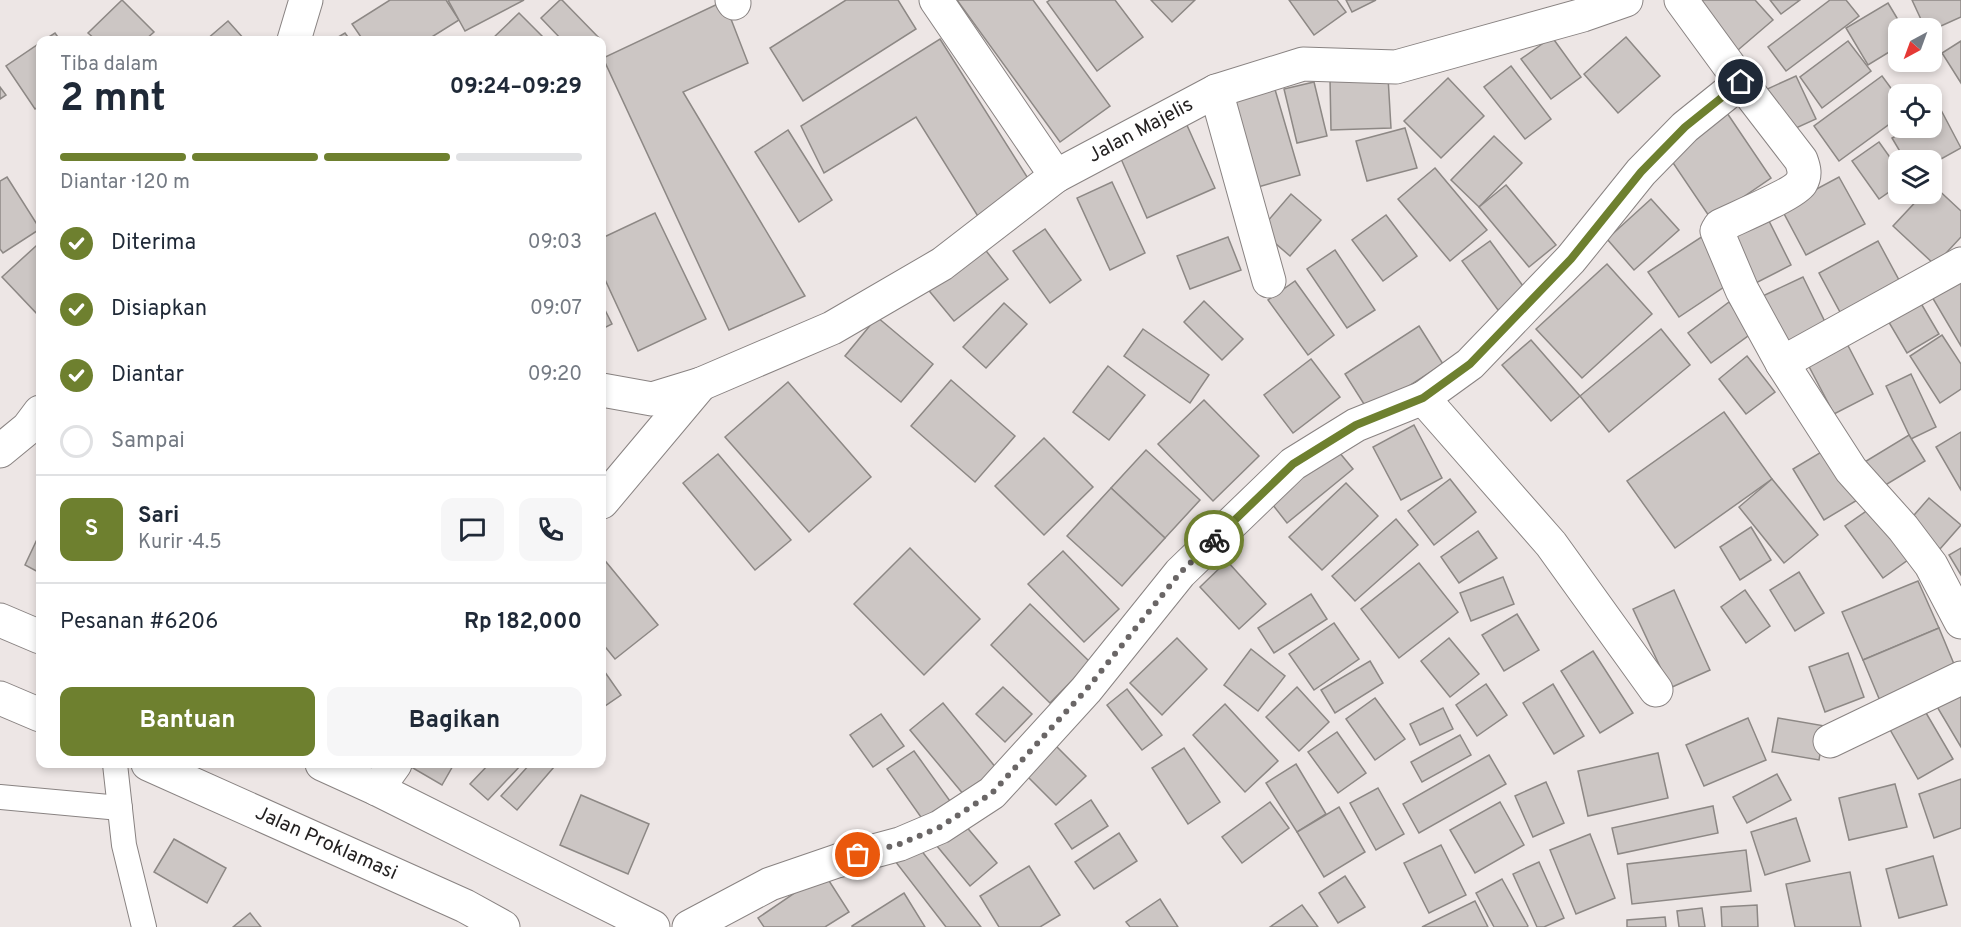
<!DOCTYPE html>
<html lang="id">
<head>
<meta charset="utf-8">
<style>
	:root { --surface:#fff; --page:#f6f6f7; --text:#1f2937; --muted:#747a83; --line:#e0e1e3; --accent:#6e802f }
	body { margin:0; font-family:Overpass,sans-serif; background:var(--page); color:var(--text); height:100vh; display:flex; flex-direction:column; font-size:22px; white-space:nowrap }
	* { box-sizing:border-box; margin:0 }
	p { font-size:20px; color:var(--muted) }
	.icon { flex:none; width:33px; height:33px; fill:none; stroke:currentColor; stroke-width:2; stroke-linecap:round; stroke-linejoin:round }
	.map { position:relative; flex:1; overflow:hidden }
	.sheet { position:absolute; left:36px; top:36px; width:570px; height:732px; display:flex; flex-direction:column; background:var(--surface); border-radius:12px; box-shadow:0 3px 9px #0003 }
	.sheet>* { flex:none }
	.needle { width:39px; rotate:221deg }
	.tools { position:absolute; left:1888px; top:18px; display:grid; gap:12px }
	.tools a { display:grid; place-items:center; width:54px; height:54px; border-radius:12px; background:var(--surface); box-shadow:0 3px 9px #0003; font-size:30px }
	.pin { position:absolute; display:grid; place-items:center; width:51px; height:51px; color:#fff; margin:-26px; border:3px solid #fff; border-radius:50%; box-shadow:0 2px 6px #0007 }
	.courier { position:absolute; display:grid; place-items:center; width:60px; height:60px; margin:-30px; border:4px solid #6e802f; border-radius:50%; background:#fff; color:#222; box-shadow:0 2px 8px #0007 }
	.overview em { font-style:normal; font-weight:700 }
	.overview div { display:flex; flex-direction:column-reverse }
	.overview { display:flex; align-items:center; justify-content:space-between; height:102px; padding:0 24px }
	h1 { font-size:39px; font-weight:700; line-height:45px }
	.bar { display:grid; grid-template-columns:repeat(4,1fr); gap:9px 6px; align-content:center; height:72px; padding:0 24px }
	.bar i { height:8px; border-radius:4px; background:var(--line) }
	.bar .on { background:var(--accent) }
	.bar p { grid-column:span 4 }
	.line { display:flex; align-items:center; gap:15px; padding:0 24px; border-top:2px solid var(--line) }
	.line div { flex:1 }
	.round { display:grid; place-items:center; flex:none; width:63px; height:63px; border-radius:12px; background:var(--page) }
	ol { padding:0 24px; list-style:none }
	li { display:flex; align-items:center; gap:18px; height:66px }
	li p { margin-inline-start:auto }
	li .icon { padding:6px; border-radius:50%; background:var(--accent); color:#fff; stroke-width:4 }
	li:last-child { color:var(--muted) }
	li i { width:33px; height:33px; border:3px solid var(--line); border-radius:50% }
	.button { display:flex; gap:12px; margin-top:auto; padding:12px 24px }
	.button a { flex:1; height:69px; border-radius:12px; background:var(--accent); color:#fff; font-size:24px; font-weight:700; line-height:69px; text-align:center }
	.button a+a { background:var(--page); color:var(--text) }
	.map>svg:first-child { display:block }
	.building { fill:#ccc6c4; stroke:#8d8885; stroke-width:1.5 }
	.lines { fill:none; stroke-linecap:round; stroke-linejoin:round }
	.lane-casing { stroke:#898382; stroke-width:26 }
	.street-casing { stroke:#898382; stroke-width:35 }
	.secondary-casing { stroke:#898382; stroke-width:35 }
	.lane { stroke:#fff; stroke-width:24 }
	.street { stroke:#fff; stroke-width:33 }
	.secondary { stroke:#fff; stroke-width:33 }
	.done { stroke:#6a6666; stroke-width:6; stroke-dasharray:0 10.8 }
	.route { stroke:#6e802f; stroke-width:8 }
	.labels { text-anchor:middle; dominant-baseline:central; stroke-width:4.5; stroke-linejoin:round; paint-order:stroke }
	.street-label { font-size:20px; fill:#242121; stroke:#ede6e5 }
</style>
</head>
<body>
<div class="map">
<svg width="1961" height="927" viewBox="0 0 1961 927">
	<rect width="100%" height="100%" fill="#ede6e5"/>
	<!-- building -->
	<g class="building">
		<path d="M 122,0 L 154,32 L 145,40 L 96,40 L 88,33 Z"/>
		<path d="M 390,0 L 446,0 L 459,20 L 427,40 L 363,40 L 352,24 Z"/>
		<path d="M 448,0 L 524,0 L 465,31 Z"/>
		<path d="M 560,0 L 562,0 L 601,40 L 562,40 L 541,18 Z"/>
		<path d="M 846,0 L 898,0 L 916,29 L 803,101 L 770,48 Z"/>
		<path d="M 957,0 L 1033,0 L 1110,106 L 1060,142 Z"/>
		<path d="M 1050,0 L 1115,0 L 1143,37 L 1097,71 L 1047,2 Z"/>
		<path d="M 1151,0 L 1195,0 L 1172,22 Z"/>
		<path d="M 1289,0 L 1337,0 L 1346,12 L 1314,35 Z"/>
		<path d="M 1346,0 L 1376,0 L 1352,12 Z"/>
		<path d="M 1694,0 L 1755,0 L 1773,20 L 1731,56 Z"/>
		<path d="M 1770,0 L 1800,0 L 1781,14 Z"/>
		<path d="M 1830,0 L 1846,0 L 1859,16 L 1786,71 L 1768,47 Z"/>
		<path d="M 1912,0 L 1961,0 L 1961,17 L 1932,30 L 1932,28 L 1925,28 Z"/>
		<path d="M 724,1 L 748,63 L 683,92 L 805,296 L 729,330 L 603,58 Z"/>
		<path d="M 1888,3 L 1903,28 L 1899,28 L 1899,46 L 1868,65 L 1846,28 Z"/>
		<path d="M 519,13 L 546,40 L 491,40 Z"/>
		<path d="M 228,21 L 245,40 L 206,40 Z"/>
		<path d="M 55,33 L 60,40 L 44,40 Z"/>
		<path d="M 345,33 L 350,40 L 333,40 Z"/>
		<path d="M 1552,37 L 1581,77 L 1551,99 L 1521,59 Z"/>
		<path d="M 1626,37 L 1660,76 L 1618,113 L 1584,74 Z"/>
		<path d="M 940,39 L 1029,180 L 979,218 L 916,117 L 824,173 L 801,126 Z"/>
		<path d="M 1848,41 L 1871,71 L 1822,108 L 1800,77 Z"/>
		<path d="M 1961,41 L 1961,83 L 1942,53 Z"/>
		<path d="M 40,43 L 40,106 L 35,109 L 6,66 Z"/>
		<path d="M 1511,66 L 1551,119 L 1525,139 L 1484,87 Z"/>
		<path d="M 1796,76 L 1816,119 L 1785,133 L 1765,90 Z"/>
		<path d="M 1882,76 L 1899,99 L 1899,117 L 1839,161 L 1814,126 Z"/>
		<path d="M 1388,77 L 1391,128 L 1331,130 L 1330,79 Z"/>
		<path d="M 1448,78 L 1484,116 L 1441,158 L 1404,121 Z"/>
		<path d="M 1314,82 L 1327,136 L 1297,143 L 1284,89 Z"/>
		<path d="M 1274,86 L 1300,175 L 1251,189 L 1224,101 Z"/>
		<path d="M 0,87 L 6,95 L 0,99 Z"/>
		<path d="M 1725,110 L 1771,178 L 1711,219 L 1665,151 Z"/>
		<path d="M 1941,110 L 1961,148 L 1932,164 L 1932,160 L 1905,160 L 1892,138 L 1911,128 L 1932,128 L 1932,116 Z"/>
		<path d="M 1186,123 L 1215,188 L 1147,218 L 1118,152 Z"/>
		<path d="M 1405,128 L 1417,168 L 1367,181 L 1356,141 Z"/>
		<path d="M 788,130 L 832,200 L 799,222 L 755,152 Z"/>
		<path d="M 1494,136 L 1522,163 L 1479,207 L 1451,180 Z"/>
		<path d="M 1879,142 L 1899,170 L 1899,185 L 1879,199 L 1852,161 Z"/>
		<path d="M 1435,168 L 1487,230 L 1450,261 L 1398,199 Z"/>
		<path d="M 7,177 L 40,229 L 3,253 L 0,249 L 0,181 Z"/>
		<path d="M 1839,177 L 1865,224 L 1806,255 L 1781,208 Z"/>
		<path d="M 1112,182 L 1145,253 L 1110,270 L 1077,198 Z"/>
		<path d="M 1932,184 L 1961,211 L 1961,237 L 1935,265 L 1893,226 L 1923,194 L 1932,194 Z"/>
		<path d="M 1506,185 L 1556,245 L 1529,267 L 1479,207 Z"/>
		<path d="M 1291,194 L 1321,220 L 1290,256 L 1260,230 Z"/>
		<path d="M 1651,199 L 1679,230 L 1634,270 L 1607,239 Z"/>
		<path d="M 655,213 L 706,319 L 638,351 L 602,273 L 602,238 Z"/>
		<path d="M 1765,213 L 1791,265 L 1746,288 L 1720,236 Z"/>
		<path d="M 1386,215 L 1417,256 L 1383,281 L 1352,240 Z"/>
		<path d="M 1045,229 L 1081,280 L 1050,303 L 1013,251 Z"/>
		<path d="M 1706,234 L 1736,279 L 1679,317 L 1648,272 Z"/>
		<path d="M 1228,237 L 1241,270 L 1190,289 L 1177,256 Z"/>
		<path d="M 1490,241 L 1526,290 L 1498,310 L 1462,261 Z"/>
		<path d="M 1878,241 L 1906,293 L 1847,325 L 1819,273 Z"/>
		<path d="M 980,243 L 1008,279 L 954,321 L 926,287 Z"/>
		<path d="M 36,246 L 40,250 L 40,317 L 2,277 Z"/>
		<path d="M 1335,250 L 1375,310 L 1347,328 L 1307,269 Z"/>
		<path d="M 1607,264 L 1652,314 L 1582,378 L 1536,329 Z"/>
		<path d="M 1803,277 L 1827,326 L 1776,350 L 1752,301 Z"/>
		<path d="M 1961,280 L 1961,346 L 1925,285 Z"/>
		<path d="M 1295,281 L 1334,335 L 1308,355 L 1268,300 Z"/>
		<path d="M 1919,300 L 1939,334 L 1907,353 L 1887,319 Z"/>
		<path d="M 1204,301 L 1243,339 L 1222,360 L 1184,322 Z"/>
		<path d="M 1729,302 L 1752,333 L 1711,363 L 1688,333 Z"/>
		<path d="M 1004,303 L 1027,324 L 986,368 L 963,347 Z"/>
		<path d="M 602,304 L 612,324 L 602,329 Z"/>
		<path d="M 877,317 L 933,364 L 901,402 L 845,356 Z"/>
		<path d="M 1419,326 L 1443,364 L 1369,412 L 1345,374 Z"/>
		<path d="M 1143,329 L 1209,375 L 1190,403 L 1124,356 Z"/>
		<path d="M 1661,329 L 1690,365 L 1609,432 L 1580,396 Z"/>
		<path d="M 1942,335 L 1961,364 L 1961,389 L 1940,403 L 1910,356 Z"/>
		<path d="M 1843,336 L 1873,394 L 1834,414 L 1804,357 Z"/>
		<path d="M 1531,340 L 1580,396 L 1551,421 L 1502,365 Z"/>
		<path d="M 1747,356 L 1775,392 L 1746,414 L 1719,379 Z"/>
		<path d="M 1311,359 L 1340,397 L 1293,433 L 1264,395 Z"/>
		<path d="M 1108,366 L 1145,395 L 1109,440 L 1073,412 Z"/>
		<path d="M 1911,374 L 1936,427 L 1911,439 L 1886,386 Z"/>
		<path d="M 951,380 L 1015,436 L 975,482 L 911,426 Z"/>
		<path d="M 788,382 L 871,477 L 809,532 L 725,437 Z"/>
		<path d="M 1204,400 L 1259,456 L 1213,501 L 1158,444 Z"/>
		<path d="M 1724,412 L 1772,479 L 1675,548 L 1627,481 Z"/>
		<path d="M 1414,425 L 1442,478 L 1401,500 L 1373,447 Z"/>
		<path d="M 1961,432 L 1961,490 L 1936,447 Z"/>
		<path d="M 1909,435 L 1925,461 L 1874,492 L 1858,466 Z"/>
		<path d="M 1044,438 L 1093,487 L 1044,535 L 995,486 Z"/>
		<path d="M 1334,446 L 1353,469 L 1287,523 L 1269,500 Z"/>
		<path d="M 1828,448 L 1859,499 L 1824,520 L 1793,469 Z"/>
		<path d="M 1146,450 L 1200,500 L 1165,538 L 1111,488 Z"/>
		<path d="M 718,454 L 791,540 L 755,570 L 683,483 Z"/>
		<path d="M 1450,479 L 1476,512 L 1434,545 L 1408,511 Z"/>
		<path d="M 1772,479 L 1818,535 L 1784,563 L 1739,507 Z"/>
		<path d="M 1346,483 L 1378,516 L 1322,570 L 1289,537 Z"/>
		<path d="M 1111,488 L 1165,538 L 1122,586 L 1067,536 Z"/>
		<path d="M 1929,498 L 1961,525 L 1940,549 L 1908,522 Z"/>
		<path d="M 1875,505 L 1912,557 L 1883,578 L 1845,526 Z"/>
		<path d="M 1396,519 L 1418,545 L 1355,601 L 1332,576 Z"/>
		<path d="M 1751,527 L 1771,560 L 1740,580 L 1720,547 Z"/>
		<path d="M 1478,531 L 1497,558 L 1459,583 L 1441,557 Z"/>
		<path d="M 40,533 L 40,573 L 25,565 Z"/>
		<path d="M 910,548 L 980,619 L 924,675 L 854,604 Z"/>
		<path d="M 1961,548 L 1961,575 L 1949,555 Z"/>
		<path d="M 1063,551 L 1119,609 L 1084,642 L 1028,584 Z"/>
		<path d="M 602,557 L 658,625 L 615,659 L 602,643 Z"/>
		<path d="M 1227,561 L 1266,604 L 1239,629 L 1200,587 Z"/>
		<path d="M 1419,563 L 1458,612 L 1399,658 L 1361,609 Z"/>
		<path d="M 1799,572 L 1824,613 L 1795,631 L 1770,590 Z"/>
		<path d="M 1503,577 L 1514,604 L 1471,621 L 1460,593 Z"/>
		<path d="M 1918,581 L 1939,628 L 1863,660 L 1842,612 Z"/>
		<path d="M 1674,590 L 1710,670 L 1670,688 L 1633,609 Z"/>
		<path d="M 1745,590 L 1770,626 L 1746,643 L 1721,607 Z"/>
		<path d="M 1311,594 L 1327,619 L 1274,653 L 1258,628 Z"/>
		<path d="M 1030,604 L 1090,662 L 1050,703 L 991,645 Z"/>
		<path d="M 1517,614 L 1539,650 L 1504,671 L 1482,635 Z"/>
		<path d="M 1334,623 L 1359,659 L 1314,690 L 1289,654 Z"/>
		<path d="M 1939,628 L 1959,676 L 1883,708 L 1863,660 Z"/>
		<path d="M 1177,638 L 1207,669 L 1162,715 L 1130,683 Z"/>
		<path d="M 1449,638 L 1479,674 L 1450,697 L 1421,661 Z"/>
		<path d="M 1251,649 L 1285,676 L 1258,711 L 1224,685 Z"/>
		<path d="M 1593,651 L 1633,713 L 1600,733 L 1561,671 Z"/>
		<path d="M 1848,653 L 1864,697 L 1825,712 L 1809,667 Z"/>
		<path d="M 1370,661 L 1383,683 L 1335,713 L 1321,690 Z"/>
		<path d="M 602,668 L 621,695 L 602,708 Z"/>
		<path d="M 1486,684 L 1507,715 L 1477,736 L 1456,705 Z"/>
		<path d="M 1553,684 L 1584,736 L 1554,754 L 1523,703 Z"/>
		<path d="M 1003,687 L 1032,714 L 1005,742 L 976,714 Z"/>
		<path d="M 1297,687 L 1329,722 L 1299,751 L 1266,717 Z"/>
		<path d="M 1127,689 L 1162,735 L 1142,750 L 1107,705 Z"/>
		<path d="M 1961,691 L 1961,747 L 1936,705 Z"/>
		<path d="M 1375,698 L 1405,739 L 1375,760 L 1346,719 Z"/>
		<path d="M 943,703 L 997,769 L 964,795 L 910,730 Z"/>
		<path d="M 1225,704 L 1278,761 L 1245,792 L 1193,735 Z"/>
		<path d="M 1922,706 L 1953,759 L 1918,779 L 1888,726 Z"/>
		<path d="M 1443,708 L 1453,729 L 1420,745 L 1410,724 Z"/>
		<path d="M 881,714 L 904,746 L 873,767 L 850,735 Z"/>
		<path d="M 1748,718 L 1766,760 L 1704,786 L 1686,745 Z"/>
		<path d="M 1778,718 L 1825,726 L 1819,760 L 1772,752 Z"/>
		<path d="M 1337,732 L 1366,773 L 1338,793 L 1308,752 Z"/>
		<path d="M 1460,735 L 1471,755 L 1422,782 L 1411,762 Z"/>
		<path d="M 1053,743 L 1086,776 L 1056,805 L 1023,772 Z"/>
		<path d="M 1184,748 L 1220,802 L 1188,824 L 1152,768 Z"/>
		<path d="M 914,751 L 950,801 L 923,820 L 887,769 Z"/>
		<path d="M 1658,753 L 1668,798 L 1588,816 L 1578,771 Z"/>
		<path d="M 1489,755 L 1506,784 L 1419,833 L 1403,804 Z"/>
		<path d="M 406,764 L 454,764 L 442,785 Z"/>
		<path d="M 489,764 L 522,764 L 488,800 L 470,784 Z"/>
		<path d="M 530,764 L 551,764 L 554,767 L 517,810 L 501,796 Z"/>
		<path d="M 1296,764 L 1326,814 L 1297,832 L 1266,783 Z"/>
		<path d="M 1777,774 L 1791,800 L 1747,823 L 1733,797 Z"/>
		<path d="M 1961,779 L 1961,828 L 1934,838 L 1919,794 Z"/>
		<path d="M 1546,782 L 1564,823 L 1533,837 L 1515,796 Z"/>
		<path d="M 1895,784 L 1907,827 L 1849,840 L 1839,798 Z"/>
		<path d="M 1378,788 L 1404,834 L 1376,850 L 1350,803 Z"/>
		<path d="M 581,795 L 649,824 L 628,874 L 560,845 Z"/>
		<path d="M 1091,800 L 1108,826 L 1072,849 L 1055,824 Z"/>
		<path d="M 1270,802 L 1289,828 L 1242,863 L 1222,837 Z"/>
		<path d="M 1500,802 L 1524,845 L 1475,873 L 1450,830 Z"/>
		<path d="M 1713,806 L 1718,833 L 1618,854 L 1612,828 Z"/>
		<path d="M 1339,807 L 1365,852 L 1324,877 L 1297,832 Z"/>
		<path d="M 959,818 L 997,863 L 970,886 L 932,840 Z"/>
		<path d="M 1796,818 L 1810,861 L 1765,875 L 1751,832 Z"/>
		<path d="M 1119,833 L 1137,861 L 1094,889 L 1075,862 Z"/>
		<path d="M 1590,834 L 1615,898 L 1576,914 L 1550,850 Z"/>
		<path d="M 174,839 L 226,868 L 207,903 L 154,872 Z"/>
		<path d="M 917,845 L 981,927 L 946,927 L 895,861 Z"/>
		<path d="M 1441,845 L 1466,895 L 1429,913 L 1404,863 Z"/>
		<path d="M 1746,850 L 1751,891 L 1632,904 L 1627,864 Z"/>
		<path d="M 1933,856 L 1947,905 L 1899,918 L 1886,869 Z"/>
		<path d="M 1539,862 L 1564,918 L 1544,927 L 1537,927 L 1513,874 Z"/>
		<path d="M 1029,866 L 1060,915 L 1040,927 L 999,927 L 980,896 Z"/>
		<path d="M 1850,872 L 1861,927 L 1795,927 L 1786,884 Z"/>
		<path d="M 824,873 L 849,912 L 825,927 L 764,927 L 758,918 Z"/>
		<path d="M 1345,876 L 1365,907 L 1338,923 L 1319,893 Z"/>
		<path d="M 1502,879 L 1528,926 L 1527,927 L 1494,927 L 1476,893 Z"/>
		<path d="M 904,893 L 925,927 L 852,927 L 852,926 Z"/>
		<path d="M 1160,899 L 1178,927 L 1130,927 L 1126,922 Z"/>
		<path d="M 1475,901 L 1488,927 L 1422,927 Z"/>
		<path d="M 1302,905 L 1318,927 L 1270,927 Z"/>
		<path d="M 1757,905 L 1758,927 L 1722,927 L 1721,907 Z"/>
		<path d="M 1702,908 L 1705,927 L 1679,927 L 1677,911 Z"/>
		<path d="M 250,913 L 261,927 L 233,927 Z"/>
		<path d="M 1665,917 L 1666,927 L 1627,927 L 1627,920 Z"/>
	</g>
	<g class="lines">
		<!-- lane casing -->
		<g class="lane-casing">
			<g id="lane">
				<path d="M 115,764 L 124,845 L 144,927"/>
				<path d="M 0,797 L 120,808"/>
			</g>
		</g>
		<!-- street casing -->
		<g class="street-casing">
			<g id="street">
				<path d="M 732,0 L 734,3"/>
				<path d="M 936,0 L 1056,176"/>
				<path d="M 1681,0 L 1741,82 L 1801,160 C 1804,168 1806,175 1801,183 C 1794,194 1736,218 1720,226 L 1717,231 L 1742,290 L 1782,363 L 1851,470 L 1903,528 L 1931,565 L 1961,622"/>
				<path d="M 294,40 L 306,0"/>
				<path d="M 1216,91 L 1269,281"/>
				<path d="M 1782,363 L 1961,264"/>
				<path id="s1" d="M 602,390 L 652,399 L 701,384 L 832,328 L 942,264 L 1056,176 L 1216,91 L 1303,64 L 1396,67 L 1583,15 L 1626,0"/>
				<path d="M 1423,398 L 1551,544 L 1656,690"/>
				<path d="M 0,451 L 28,428 L 40,412"/>
				<path d="M 602,502 L 701,384"/>
				<path d="M 1830,741 L 1961,678"/>
				<path d="M 377,789 L 395,764"/>
				<path d="M 689,927 L 770,884 L 837,861 L 900,844 L 940,827 L 992,793 L 1086,690 L 1180,573 L 1293,464 L 1356,425 L 1423,398 L 1470,364 L 1571,259 L 1641,172 L 1685,127 L 1741,82"/>
			</g>
		</g>
		<!-- secondary casing -->
		<g class="secondary-casing">
			<g id="secondary">
				<path d="M 0,620 L 40,637"/>
				<path d="M 0,698 L 40,715"/>
				<path id="s2" d="M 148,764 L 465,906 L 503,927"/>
				<path d="M 322,764 L 377,789 L 653,927"/>
			</g>
		</g>
		<!-- lane -->
		<use href="#lane" class="lane"/>
		<!-- street -->
		<use href="#street" class="street"/>
		<!-- secondary -->
		<use href="#secondary" class="secondary"/>
	</g>
	<g class="lines">
		<!-- done -->
		<path class="done" d="M 858,855 L 900,844 L 940,827 L 992,793 L 1086,690 L 1180,573 L 1214,540"/>
		<!-- route -->
		<path class="route" d="M 1214,540 L 1293,464 L 1356,425 L 1423,398 L 1470,364 L 1571,259 L 1641,172 L 1685,127 L 1741,82"/>
	</g>
	<g class="labels">
		<!-- street labels -->
		<g class="street-label">
			<text stroke="none"><textPath href="#s1" startOffset="612">Jalan Majelis</textPath></text>
			<text stroke="none"><textPath href="#s2" startOffset="195">Jalan Proklamasi</textPath></text>
		</g>
	</g>
</svg>
<div class="tools">
<a><svg class="needle" viewBox="-14 -14 28 28"><path d="M0-13l5 13h-10z" fill="#e53935"/><path d="M0 13l5-13h-10z" fill="#747a83"/></svg></a>
<a><svg class="icon" aria-label="locate" viewBox="0 0 24 24"><circle cx="12" cy="12" r="6"/><path d="M12 2v4M12 18v4M2 12h4M18 12h4"/></svg></a>
<a><svg class="icon" aria-label="layers" viewBox="0 0 24 24"><path d="M12 4l9 5-9 5-9-5zM3 14l9 5 9-5"/></svg></a>
</div>
<div class="pin" style="left:858px;top:855px;background:#ea580c"><svg class="icon" aria-label="bag" viewBox="0 0 24 24"><path d="M5 8h14l-1 12H6zM9 8a3 3 0 0 1 6 0"/></svg></div>
<div class="pin" style="left:1741px;top:82px;background:#1f2937"><svg class="icon" aria-label="home" viewBox="0 0 24 24"><path d="M3 11l9-7 9 7M6 9v11h12V9"/></svg></div>
<div class="courier" style="left:1214px;top:540px"><svg class="icon" aria-label="bike" viewBox="0 0 24 24"><circle cx="6" cy="16" r="4"/><circle cx="18" cy="16" r="4"/><path d="M6 16l4-8h5l3 8M10 8l3 8H6M13 5h3"/></svg></div>
<section class="sheet">
<div class="overview"><div><h1>2 mnt</h1><p>Tiba dalam</p></div><em>09:24–09:29</em></div>
<div class="bar"><i class="on"></i><i class="on"></i><i class="on"></i><i></i><p>Diantar · 120 m</p></div>
<ol>
<li><svg class="icon" aria-label="check" viewBox="0 0 24 24"><path d="M5 12l5 5 9-10"/></svg>Diterima<p>09:03</p></li>
<li><svg class="icon" aria-label="check" viewBox="0 0 24 24"><path d="M5 12l5 5 9-10"/></svg>Disiapkan<p>09:07</p></li>
<li><svg class="icon" aria-label="check" viewBox="0 0 24 24"><path d="M5 12l5 5 9-10"/></svg>Diantar<p>09:20</p></li>
<li><i></i>Sampai</li>
</ol>
<div class="line" style="height:108px"><b class="round" style="background:var(--accent);color:#fff">S</b><div><b>Sari</b><p>Kurir · 4.5</p></div><a class="round"><svg class="icon" aria-label="chat" viewBox="0 0 24 24"><path d="M4 5h16v11H9l-5 4z"/></svg></a><a class="round"><svg class="icon" aria-label="phone" viewBox="0 0 24 24"><path d="M5 4h4l2 5-3 2q2 4 5 5l2-3 5 2v4C11 20 4 13 5 4z"/></svg></a></div>
<div class="line" style="height:78px"><div>Pesanan #6206</div><b>Rp 182,000</b></div>
<div class="button"><a>Bantuan</a><a>Bagikan</a></div>
</section>
</div>
</body>
</html>
